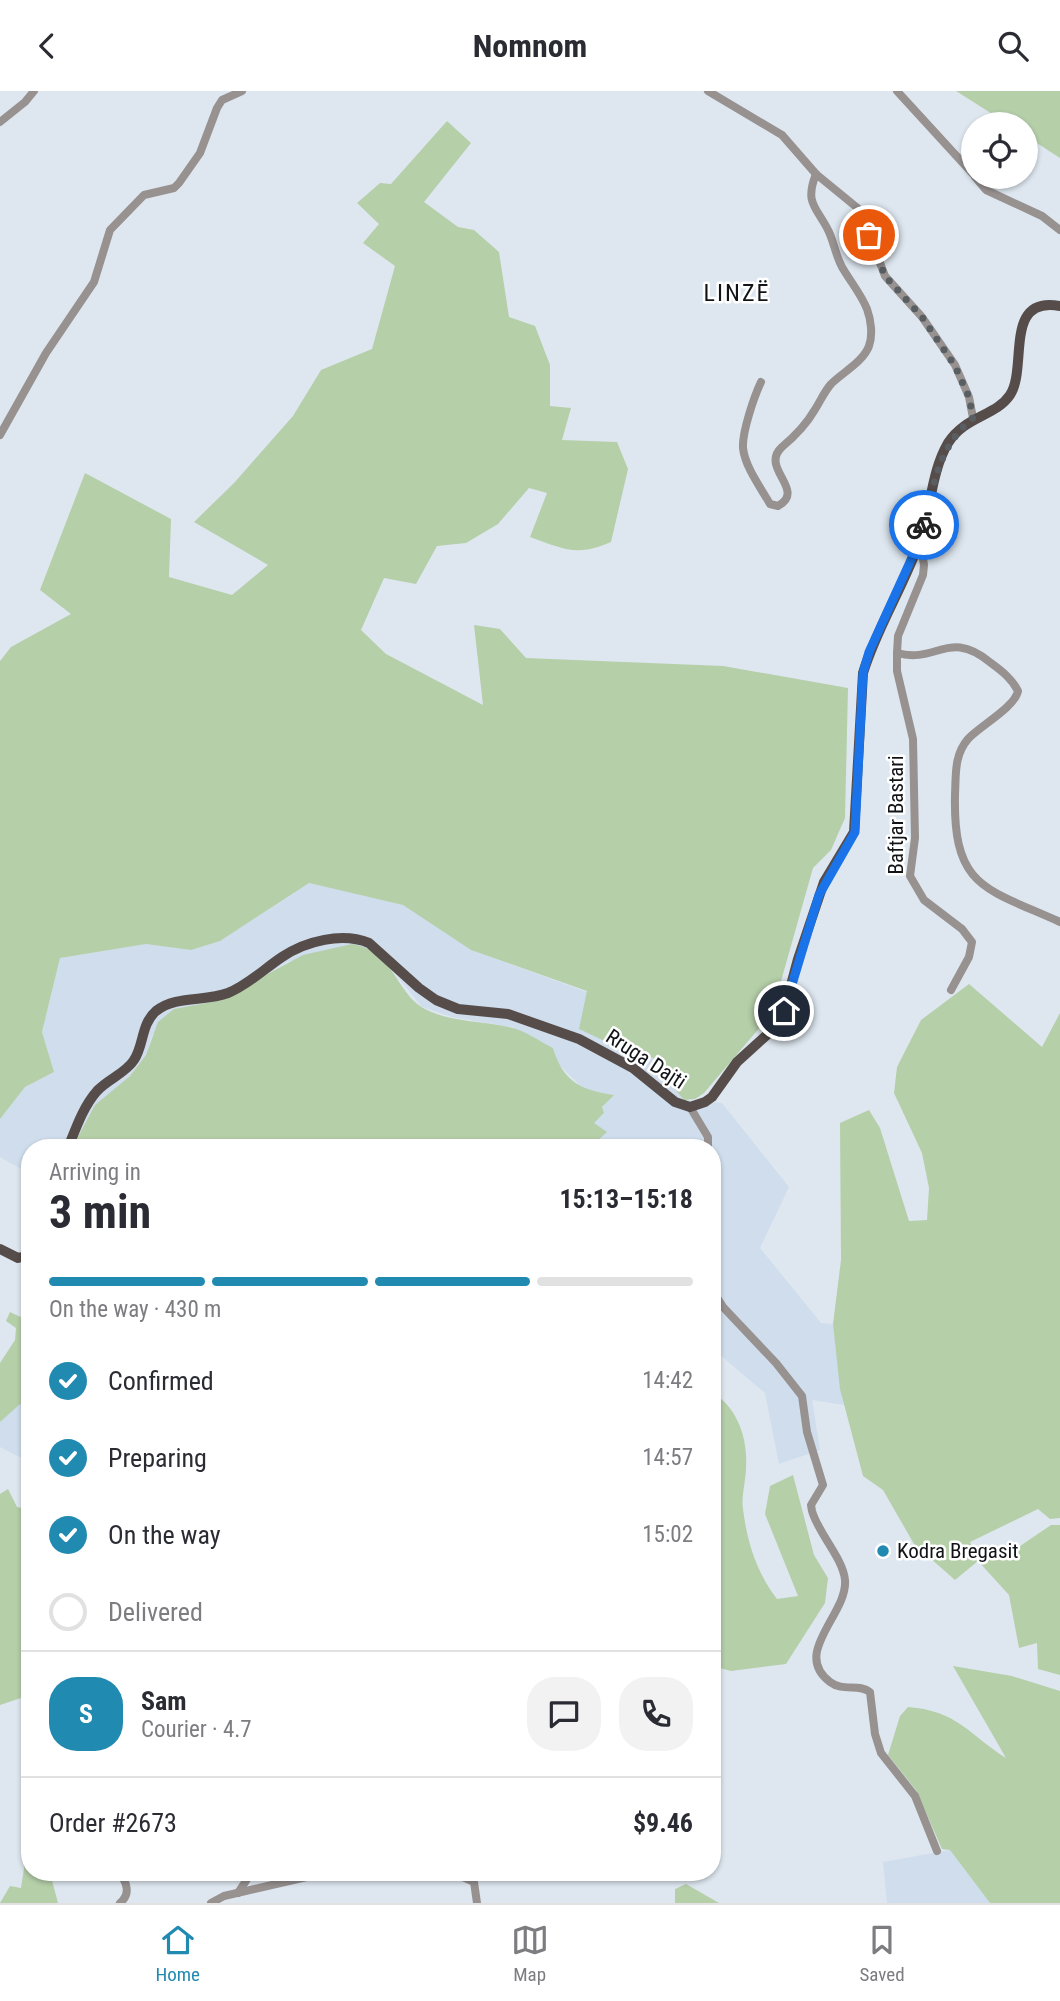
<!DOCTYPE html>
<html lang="en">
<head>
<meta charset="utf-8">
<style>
	:root { --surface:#fff; --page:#f2f2f3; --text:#2b2b33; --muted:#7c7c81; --line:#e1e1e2; --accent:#208ab1 }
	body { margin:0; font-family:"Roboto Condensed",sans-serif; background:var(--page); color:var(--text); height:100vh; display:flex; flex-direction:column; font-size:26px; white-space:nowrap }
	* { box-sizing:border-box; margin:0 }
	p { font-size:23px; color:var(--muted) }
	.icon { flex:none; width:38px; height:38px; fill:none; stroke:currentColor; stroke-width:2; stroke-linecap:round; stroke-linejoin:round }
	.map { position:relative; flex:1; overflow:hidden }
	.side { position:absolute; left:21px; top:1048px; width:700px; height:742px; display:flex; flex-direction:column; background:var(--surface); border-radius:28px; box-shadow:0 2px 5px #0004 }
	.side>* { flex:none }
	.fabs { position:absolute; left:961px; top:21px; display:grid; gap:14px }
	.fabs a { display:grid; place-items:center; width:77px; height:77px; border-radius:50%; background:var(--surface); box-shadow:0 2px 5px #0004; font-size:35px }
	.pin { position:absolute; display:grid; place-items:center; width:60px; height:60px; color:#fff; margin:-30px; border:4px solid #fff; border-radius:50%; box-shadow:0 2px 7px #0007 }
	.courier { position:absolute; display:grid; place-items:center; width:70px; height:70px; margin:-35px; border:5px solid #1a73e8; border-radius:50%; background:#fff; color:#222; box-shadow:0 2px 9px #0007 }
	.headline em { font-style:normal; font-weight:700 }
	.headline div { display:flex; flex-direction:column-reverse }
	.headline { display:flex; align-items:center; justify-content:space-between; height:119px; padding:0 28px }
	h1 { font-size:46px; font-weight:700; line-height:52px }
	.bar { display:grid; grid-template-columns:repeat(4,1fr); gap:10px 7px; align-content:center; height:84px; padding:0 28px }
	.bar i { height:9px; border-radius:5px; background:var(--line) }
	.bar .selected { background:var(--accent) }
	.bar p { grid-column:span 4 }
	.line { display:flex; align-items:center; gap:18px; padding:0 28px; border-top:2px solid var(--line) }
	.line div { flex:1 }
	.round { display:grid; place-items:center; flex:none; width:74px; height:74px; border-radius:28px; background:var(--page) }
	ol { padding:0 28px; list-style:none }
	li { display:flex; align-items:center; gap:21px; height:77px }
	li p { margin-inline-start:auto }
	li .icon { padding:7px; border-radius:50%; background:var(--accent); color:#fff; stroke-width:4 }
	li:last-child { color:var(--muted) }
	li i { width:38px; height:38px; border:4px solid var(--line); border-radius:50% }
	header { display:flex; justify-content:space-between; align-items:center; height:91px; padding:0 28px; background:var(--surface); font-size:32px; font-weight:700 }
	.tab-bar { display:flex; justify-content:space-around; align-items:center; height:98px; border-top:2px solid var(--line); background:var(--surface); font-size:19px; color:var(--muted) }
	.tab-bar a { display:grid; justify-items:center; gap:4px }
	.tab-bar .selected { color:var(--accent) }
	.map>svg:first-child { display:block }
	.built { fill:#cfddec }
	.green { fill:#b5cfa9 }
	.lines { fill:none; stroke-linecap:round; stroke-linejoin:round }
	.minor { stroke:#979190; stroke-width:8 }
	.major { stroke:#564d4b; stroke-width:10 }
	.done { stroke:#595e63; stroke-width:7; stroke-dasharray:0 12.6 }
	.route { stroke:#1a73e8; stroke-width:9 }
	.poi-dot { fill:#208ab1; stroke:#fff; stroke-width:2.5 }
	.labels { text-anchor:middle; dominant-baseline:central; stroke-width:5; stroke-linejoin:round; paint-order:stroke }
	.street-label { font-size:21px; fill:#111417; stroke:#fff }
	.poi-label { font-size:21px; fill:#111417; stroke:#fff; text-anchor:start }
	.quarter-label { font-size:24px; letter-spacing:2px; fill:#111417; stroke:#fff }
</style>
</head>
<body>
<header><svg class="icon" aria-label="back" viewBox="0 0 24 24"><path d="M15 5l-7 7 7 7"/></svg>Nomnom<svg class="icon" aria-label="search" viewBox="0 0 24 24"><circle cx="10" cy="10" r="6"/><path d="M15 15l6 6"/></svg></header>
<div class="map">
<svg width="1060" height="1812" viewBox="0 0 1060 1812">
	<rect width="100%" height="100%" fill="#dee7f0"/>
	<!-- built -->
	<g class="built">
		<path d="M 309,792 L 403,814 L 471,859 L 587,901 L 626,960 L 657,968 L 673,996 L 684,1009 L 722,1012 L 789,1096 L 760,1157 L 821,1232 L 833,1233 L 844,1314 L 812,1309 L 820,1359 L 779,1373 L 765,1302 L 712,1257 L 712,1057 L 606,1057 L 598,1048 L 606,1041 L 593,1032 L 604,1023 L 602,1017 L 613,1004 L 586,1000 L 558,973 L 553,957 L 512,936 L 452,926 L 422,916 L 383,868 L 289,870 L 235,902 L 152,944 L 146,964 L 130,985 L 95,1015 L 72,1057 L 30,1057 L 30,1083 L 0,1066 L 0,1028 L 25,996 L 54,981 L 42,941 L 60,867 L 146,853 L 191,859 L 220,850 Z"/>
		<path d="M 20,1312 L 30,1318 L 30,1371 L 0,1356 L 0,1331 Z"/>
		<path d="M 950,1759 L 990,1812 L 887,1812 L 883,1771 Z"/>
	</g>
	<!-- green -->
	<g class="green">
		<path d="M 956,0 L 1060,0 L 1060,67 L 1026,45 L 1026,33 L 1008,33 Z"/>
		<path d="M 447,30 L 471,52 L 424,111 L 458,136 L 474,139 L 499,161 L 509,226 L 535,235 L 550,274 L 550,315 L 571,317 L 562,349 L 617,351 L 628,378 L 611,451 C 576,466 564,458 530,446 L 547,402 L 529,397 L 498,433 L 466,452 L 437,455 L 416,493 L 384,487 L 361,539 L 386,563 L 483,614 L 474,534 L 500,538 L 526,567 L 723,575 L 848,597 L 845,727 L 831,759 L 813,777 L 772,922 L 704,1002 L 695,1008 L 684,1009 L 673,996 L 657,968 L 626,960 L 579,938 L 587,900 L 471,859 L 403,814 L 309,792 L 220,850 L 191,859 L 146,853 L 60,867 L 42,941 L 54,981 L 25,996 L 0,1028 L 0,570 L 11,556 L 71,523 L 40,499 L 85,382 L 171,428 L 169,486 L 232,504 L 268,474 L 194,431 L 234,392 L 293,325 L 321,279 L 372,258 L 395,175 L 363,152 L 379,133 L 357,112 L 380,92 L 391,93 Z"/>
		<path d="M 352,853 C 394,860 395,900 423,917 C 448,931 482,930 509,936 C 524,939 539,950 553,957 C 563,991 581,999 614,1004 L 602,1016 L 604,1022 L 594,1032 L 607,1041 L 598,1049 L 606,1057 L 72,1057 L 95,1014 L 130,985 L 146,964 L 158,931 L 174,918 L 217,910 L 303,864 Z"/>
		<path d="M 969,893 L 1042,956 L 1060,922 L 1060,1427 L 1050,1428 L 1038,1418 L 970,1451 L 978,1469 L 1007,1464 L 1051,1434 L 1060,1434 L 1060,1584 L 1038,1578 L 1037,1552 L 1019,1557 L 1009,1504 L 978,1470 L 955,1489 L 914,1453 L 883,1399 L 863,1385 L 840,1298 L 833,1233 L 841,1169 L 840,1032 L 869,1019 L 880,1037 L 909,1130 L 927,1129 L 929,1097 L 922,1062 L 894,1002 L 897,976 L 921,929 Z"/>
		<path d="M 10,1221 L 27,1229 L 30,1227 L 30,1318 L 20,1313 L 0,1331 L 0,1272 L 15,1249 L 16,1237 L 6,1230 Z"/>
		<path d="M 712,1301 C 737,1316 748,1347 746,1376 C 746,1390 741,1405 743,1418 C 747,1451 757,1482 777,1508 L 798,1505 L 765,1423 L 770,1395 L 793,1384 L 814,1464 L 828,1487 L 825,1512 L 786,1573 L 731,1580 L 712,1575 Z"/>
		<path d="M 8,1398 L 17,1416 L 30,1419 L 30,1604 L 0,1614 L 0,1403 Z"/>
		<path d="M 953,1575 L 1012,1585 L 1060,1600 L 1060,1812 L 990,1812 L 950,1759 L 942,1758 L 916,1699 L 888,1664 L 900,1625 L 908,1616 C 958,1620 968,1643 1006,1667 Z"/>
		<path d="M 27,1758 L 30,1758 L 30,1782 L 50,1782 L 58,1812 L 0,1812 L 10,1795 L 21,1797 Z"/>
		<path d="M 686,1793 L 719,1812 L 675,1812 L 675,1798 Z"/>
	</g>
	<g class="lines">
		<!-- minor -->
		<g class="minor">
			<path d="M 708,0 L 782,44 L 816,83 L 860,119 L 885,185 L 922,226 L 955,274 L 969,306 L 973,327"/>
			<path d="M 897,0 L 973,83"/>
			<path d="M 0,31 L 25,11 L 34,0"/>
			<path d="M 975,86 L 986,99 L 1042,125 L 1060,139"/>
			<path d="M 761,291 C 754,306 742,341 743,357 C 745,376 761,397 770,413 L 778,415 C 807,399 759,377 782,356 C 795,345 806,334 814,320 C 820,311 824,301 831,293 C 843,281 863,271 869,255 C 873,244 871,229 867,218 C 861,203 850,190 842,176 C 836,165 834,152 829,141 C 817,116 804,113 816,83"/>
			<path d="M 0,344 L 46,262 L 94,191 L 110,139 L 144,104 L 174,97 L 179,92 L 200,62 L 217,17 L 222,9 L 242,0"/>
			<path d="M 920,449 L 924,474 L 923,484 L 898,545 L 897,562 C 937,573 949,537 991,572 C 1002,580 1012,588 1018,600 C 1015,616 980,635 968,648 C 954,664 956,684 955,704 C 953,797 985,797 1060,831"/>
			<path d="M 897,562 L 897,580 L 913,648 L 915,747 L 910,785 L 924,809 L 962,838 L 972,851 L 969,866 L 951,899"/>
			<path d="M 690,1016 L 708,1046 L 708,1057"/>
			<path d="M 712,1199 L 723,1216 L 776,1272 L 802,1305 L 807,1341 L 823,1394 L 811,1414 L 812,1420 C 818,1442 843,1467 845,1489 C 848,1523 791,1562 830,1591 C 843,1601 859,1592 870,1601 L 875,1643 L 881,1662 L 915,1705 L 937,1760"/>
			<path d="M 119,1782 C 127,1791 131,1803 120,1812"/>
			<path d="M 454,1782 L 474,1791 L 477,1812"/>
			<path d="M 238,1802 L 251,1782"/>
			<path d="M 211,1812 L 224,1805 L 324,1782"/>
		</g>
		<!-- major -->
		<g class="major">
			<path d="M 68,1057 C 76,1037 83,1016 97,1000 C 108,988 126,982 134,969 C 144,954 141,933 156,920 C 176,904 205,911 228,902 C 248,894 264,878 282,866 C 306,850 342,841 369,852 L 419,897 L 436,909 L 458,918 L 508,923 L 579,948 L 633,977 L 675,1011 L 690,1016 L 705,1011 L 712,1006 L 737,971 L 769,942 L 784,920 L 798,868 L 824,791 L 854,741 L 863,582 C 877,536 904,495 920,449 C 931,418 931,381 948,352 C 965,325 996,325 1010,304 C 1028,277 1003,204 1060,215"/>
			<path d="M 0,1158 L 18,1167 L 30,1164"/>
		</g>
	</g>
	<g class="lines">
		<!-- done -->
		<path class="done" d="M 869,144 L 885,185 L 922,226 L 955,275 L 969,306 L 973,327 C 938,355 934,394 924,434"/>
		<!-- route -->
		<path class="route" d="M 784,920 L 819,804 L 855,741 L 863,582 L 869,561 L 920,449 L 924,434"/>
	</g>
	<!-- markers -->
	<circle class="poi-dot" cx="883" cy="1460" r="7"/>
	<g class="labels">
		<!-- street labels -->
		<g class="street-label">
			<text transform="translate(896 724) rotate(-90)">Baftjar Bastari</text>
			<text transform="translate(646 968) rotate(33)">Rruga Dajti</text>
		</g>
		<!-- poi labels -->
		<g class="poi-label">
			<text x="897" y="1460">Kodra Bregasit</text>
		</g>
		<!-- quarter labels -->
		<g class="quarter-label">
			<text x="737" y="202">LINZË</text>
		</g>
	</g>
</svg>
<div class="fabs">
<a><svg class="icon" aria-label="locate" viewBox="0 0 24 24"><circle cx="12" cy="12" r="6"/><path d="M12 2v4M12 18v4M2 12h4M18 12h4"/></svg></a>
</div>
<div class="pin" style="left:869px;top:144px;background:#ea580c"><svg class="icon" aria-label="bag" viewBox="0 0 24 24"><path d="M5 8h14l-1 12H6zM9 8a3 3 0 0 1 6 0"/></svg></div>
<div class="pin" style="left:784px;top:920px;background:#1f2937"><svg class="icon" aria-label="home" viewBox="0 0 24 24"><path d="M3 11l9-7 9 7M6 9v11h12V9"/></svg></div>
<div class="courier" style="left:924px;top:434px"><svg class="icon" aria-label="bike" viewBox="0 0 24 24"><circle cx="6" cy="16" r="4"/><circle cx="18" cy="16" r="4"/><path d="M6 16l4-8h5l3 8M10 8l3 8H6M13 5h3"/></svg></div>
<section class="side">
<div class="headline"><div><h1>3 min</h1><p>Arriving in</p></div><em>15:13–15:18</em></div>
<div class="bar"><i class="selected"></i><i class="selected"></i><i class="selected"></i><i></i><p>On the way · 430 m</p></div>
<ol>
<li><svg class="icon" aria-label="check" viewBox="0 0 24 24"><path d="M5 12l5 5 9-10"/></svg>Confirmed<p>14:42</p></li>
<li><svg class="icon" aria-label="check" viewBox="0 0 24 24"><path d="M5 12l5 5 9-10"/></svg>Preparing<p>14:57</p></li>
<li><svg class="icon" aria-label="check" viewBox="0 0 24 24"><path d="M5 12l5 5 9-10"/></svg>On the way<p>15:02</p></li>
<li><i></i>Delivered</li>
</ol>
<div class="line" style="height:126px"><b class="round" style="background:var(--accent);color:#fff">S</b><div><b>Sam</b><p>Courier · 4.7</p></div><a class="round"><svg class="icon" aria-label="chat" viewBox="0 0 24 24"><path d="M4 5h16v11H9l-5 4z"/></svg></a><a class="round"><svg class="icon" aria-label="phone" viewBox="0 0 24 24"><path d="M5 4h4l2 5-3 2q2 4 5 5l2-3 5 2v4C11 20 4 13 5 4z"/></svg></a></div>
<div class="line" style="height:91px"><div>Order #2673</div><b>$9.46</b></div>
</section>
</div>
<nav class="tab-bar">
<a class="selected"><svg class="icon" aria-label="home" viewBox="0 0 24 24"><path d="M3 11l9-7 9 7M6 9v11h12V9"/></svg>Home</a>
<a><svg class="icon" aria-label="map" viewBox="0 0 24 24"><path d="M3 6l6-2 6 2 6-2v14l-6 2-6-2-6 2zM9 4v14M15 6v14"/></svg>Map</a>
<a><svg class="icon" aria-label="saved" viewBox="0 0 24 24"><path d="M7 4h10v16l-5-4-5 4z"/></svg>Saved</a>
</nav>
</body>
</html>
